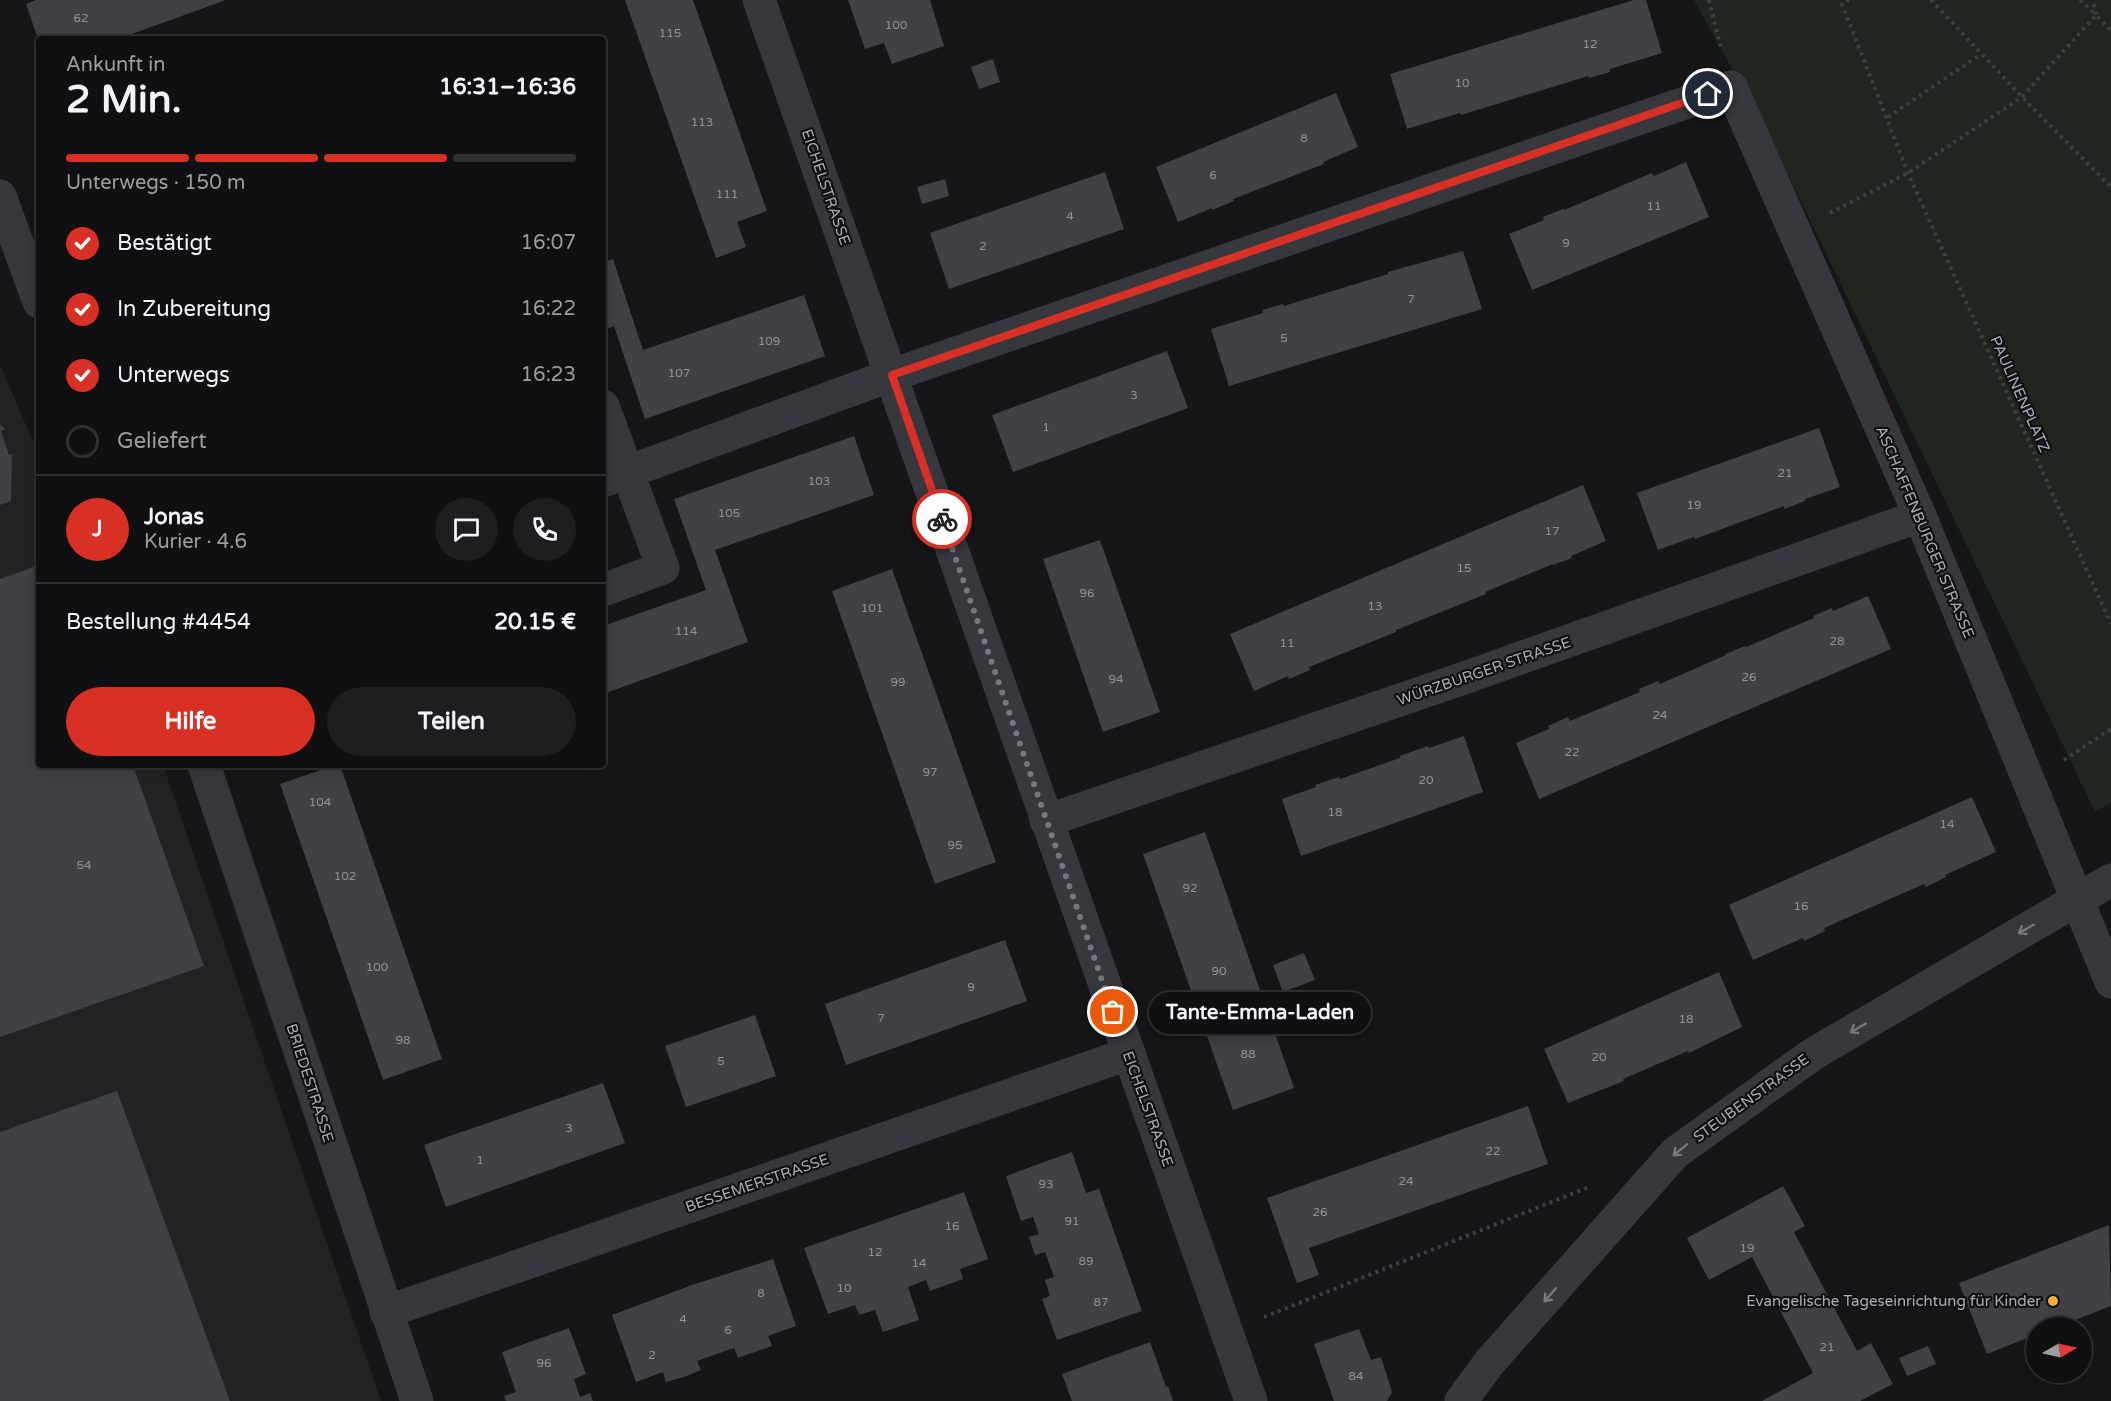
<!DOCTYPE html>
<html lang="de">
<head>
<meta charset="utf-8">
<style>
	:root { --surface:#101012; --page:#1e1e20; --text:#f1f3f6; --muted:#9c9d9f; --line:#303032; --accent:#d93025 }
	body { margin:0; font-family:"Varela Round",sans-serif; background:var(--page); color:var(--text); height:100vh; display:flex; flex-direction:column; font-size:22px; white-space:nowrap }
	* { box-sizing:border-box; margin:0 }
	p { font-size:20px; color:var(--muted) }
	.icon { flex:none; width:33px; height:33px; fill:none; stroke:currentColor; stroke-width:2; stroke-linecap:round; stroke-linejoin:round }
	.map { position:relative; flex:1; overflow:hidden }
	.sheet { position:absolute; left:36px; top:36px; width:570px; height:732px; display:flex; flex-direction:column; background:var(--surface); border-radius:6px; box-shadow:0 3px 15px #0003,0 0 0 2px var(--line) }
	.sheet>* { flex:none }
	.needle { width:39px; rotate:81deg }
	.buttons { position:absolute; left:2026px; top:1317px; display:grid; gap:12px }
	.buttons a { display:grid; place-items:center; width:66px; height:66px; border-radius:50%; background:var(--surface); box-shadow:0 3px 15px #0003,0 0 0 2px var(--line); font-size:30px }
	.pin { position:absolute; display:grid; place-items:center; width:51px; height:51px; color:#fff; margin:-26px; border:3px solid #fff; border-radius:50%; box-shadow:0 2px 6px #0007 }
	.courier { position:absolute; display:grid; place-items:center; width:60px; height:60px; margin:-30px; border:4px solid #d93025; border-radius:50%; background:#fff; color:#222; box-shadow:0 2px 8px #0007 }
	.bubble { position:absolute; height:42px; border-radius:21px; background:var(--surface); box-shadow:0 3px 15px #0003,0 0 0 2px var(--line); font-size:20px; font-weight:800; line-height:42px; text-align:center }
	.head em { font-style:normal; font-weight:800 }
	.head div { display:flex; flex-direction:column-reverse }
	.head { display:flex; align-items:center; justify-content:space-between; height:102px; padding:0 30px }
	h1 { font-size:39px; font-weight:800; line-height:45px }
	.bar { display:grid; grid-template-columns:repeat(4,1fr); gap:9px 6px; align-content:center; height:72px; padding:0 30px }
	.bar i { height:8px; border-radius:4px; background:var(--line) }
	.bar .selected { background:var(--accent) }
	.bar p { grid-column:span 4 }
	.line { display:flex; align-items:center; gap:15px; padding:0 30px; border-top:2px solid var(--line) }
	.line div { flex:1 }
	.round { display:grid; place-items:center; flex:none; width:63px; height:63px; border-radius:32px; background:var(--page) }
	ol { padding:0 30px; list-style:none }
	li { display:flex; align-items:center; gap:18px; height:66px }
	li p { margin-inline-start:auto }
	li .icon { padding:6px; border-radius:50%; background:var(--accent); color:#fff; stroke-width:4 }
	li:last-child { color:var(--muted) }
	li i { width:33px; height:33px; border:3px solid var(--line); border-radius:50% }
	.action { display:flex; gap:12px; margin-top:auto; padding:12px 30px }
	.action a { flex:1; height:69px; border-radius:36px; background:var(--accent); color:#fff; font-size:24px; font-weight:800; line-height:69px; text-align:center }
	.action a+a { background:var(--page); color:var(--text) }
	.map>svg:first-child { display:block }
	.built { fill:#222225 }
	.green { fill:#1e261f }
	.building { fill:#404145 }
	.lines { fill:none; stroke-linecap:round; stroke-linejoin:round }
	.path { stroke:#3d3f44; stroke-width:4; stroke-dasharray:3 4.5; stroke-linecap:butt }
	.minor { stroke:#37383d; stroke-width:33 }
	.oneway { stroke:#757881 }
	.done { stroke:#757880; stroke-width:6; stroke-dasharray:0 10.8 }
	.route { stroke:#d93025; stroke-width:8 }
	.poi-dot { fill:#f2b134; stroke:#111113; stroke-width:2 }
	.labels { text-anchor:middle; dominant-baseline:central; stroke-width:4.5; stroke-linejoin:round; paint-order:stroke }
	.number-label { font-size:12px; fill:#8e929b }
	.street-label { font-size:15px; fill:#a8adb8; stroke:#111113 }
	.poi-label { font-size:15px; fill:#a8adb8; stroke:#111113; text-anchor:end }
</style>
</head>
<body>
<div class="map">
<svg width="2111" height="1401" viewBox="0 0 2111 1401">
	<rect width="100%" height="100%" fill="#161618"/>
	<!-- built -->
	<path class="built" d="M 0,365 L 39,455 L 39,765 L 163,765 L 381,1401 L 0,1401 Z"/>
	<!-- green -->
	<path class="green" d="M 1694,0 L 2111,0 L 2111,803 L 2095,812 L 1769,135 Z"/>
	<!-- building -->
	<g class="building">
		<path d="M 36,0 L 226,0 L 118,39 L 38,39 L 26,4 Z"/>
		<path d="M 625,0 L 693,0 L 767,211 L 737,222 L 746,247 L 716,258 Z"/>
		<path d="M 848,0 L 930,0 L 944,46 L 892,64 L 884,43 L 865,49 Z"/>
		<path d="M 1634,0 L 1646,0 L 1662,53 L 1610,69 L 1610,72 L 1589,78 L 1588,76 L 1461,115 L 1460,113 L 1407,129 L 1390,74 Z"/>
		<path d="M 993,59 L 1000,82 L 979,89 L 971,67 Z"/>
		<path d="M 1336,93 L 1358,147 L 1323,162 L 1324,164 L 1233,199 L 1234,201 L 1212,210 L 1212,208 L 1178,222 L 1156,167 Z"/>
		<path d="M 1686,162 L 1709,217 L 1532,290 L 1509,234 L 1544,220 L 1543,217 L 1563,209 L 1564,210 L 1652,173 L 1654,176 Z"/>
		<path d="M 1105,172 L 1124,229 L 949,289 L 930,233 Z"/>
		<path d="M 945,179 L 949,196 L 922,204 L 917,187 Z"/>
		<path d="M 1463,251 L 1482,309 L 1229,386 L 1211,329 L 1263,313 L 1262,310 L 1283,304 L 1284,306 L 1388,274 L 1388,272 Z"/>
		<path d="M 613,259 L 643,350 L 804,295 L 825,356 L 645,419 L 614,326 L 603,330 L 603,262 Z"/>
		<path d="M 1167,351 L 1188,408 L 1013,472 L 992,415 Z"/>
		<path d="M 0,424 L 5,429 L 1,431 L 9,455 L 12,454 L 11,501 L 0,505 Z"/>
		<path d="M 1819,428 L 1840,487 L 1805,499 L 1805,501 L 1784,509 L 1784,506 L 1695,539 L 1694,537 L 1658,550 L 1637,493 Z"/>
		<path d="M 854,436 L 874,495 L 715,550 L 748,642 L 603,694 L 603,626 L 706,590 L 674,499 Z"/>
		<path d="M 1583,485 L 1606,541 L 1571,556 L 1572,558 L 1553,565 L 1553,564 L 1485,592 L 1486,594 L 1396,630 L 1396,632 L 1309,667 L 1310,670 L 1289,679 L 1288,676 L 1254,691 L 1230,634 Z"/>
		<path d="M 1100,540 L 1160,712 L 1103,732 L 1043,559 Z"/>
		<path d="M 39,565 L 39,765 L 133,765 L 204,966 L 0,1037 L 0,579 Z"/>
		<path d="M 892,569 L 996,862 L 935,884 L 832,591 Z"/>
		<path d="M 1868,596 L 1891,649 L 1539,799 L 1516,743 L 1549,729 L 1548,726 L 1568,717 L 1570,721 L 1640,692 L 1639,689 L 1658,681 L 1660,684 L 1726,655 L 1725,654 L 1745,646 L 1746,647 L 1814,618 L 1813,616 L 1832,608 L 1833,611 Z"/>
		<path d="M 1464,736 L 1483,792 L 1301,856 L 1282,799 L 1316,787 L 1315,785 L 1339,777 L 1340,779 L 1400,758 L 1400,756 L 1428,746 L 1429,748 Z"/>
		<path d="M 335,765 L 340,765 L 442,1059 L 383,1080 L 280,784 Z"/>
		<path d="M 1972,797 L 1996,852 L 1945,875 L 1946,877 L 1926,887 L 1924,884 L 1824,928 L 1825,931 L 1804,941 L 1803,938 L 1753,960 L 1729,905 Z"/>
		<path d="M 1205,832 L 1294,1088 L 1233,1110 L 1143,854 Z"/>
		<path d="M 1005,940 L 1027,1001 L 846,1065 L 825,1004 Z"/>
		<path d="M 1304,953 L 1315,980 L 1283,992 L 1273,965 Z"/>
		<path d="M 1719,972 L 1742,1027 L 1689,1053 L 1688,1051 L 1623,1079 L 1624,1081 L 1568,1103 L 1544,1049 Z"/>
		<path d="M 755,1015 L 776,1076 L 686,1107 L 665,1046 Z"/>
		<path d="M 603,1083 L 625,1143 L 446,1207 L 424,1145 Z"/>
		<path d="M 117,1091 L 230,1401 L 0,1401 L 0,1132 Z"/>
		<path d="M 1528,1106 L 1548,1164 L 1309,1248 L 1319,1275 L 1297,1283 L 1267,1198 Z"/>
		<path d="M 1072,1152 L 1086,1193 L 1099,1189 L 1142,1311 L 1057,1340 L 1042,1299 L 1050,1296 L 1045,1280 L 1054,1277 L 1045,1252 L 1035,1255 L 1029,1237 L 1039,1234 L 1033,1217 L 1021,1221 L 1006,1176 Z"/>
		<path d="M 1783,1186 L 1805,1226 L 1794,1232 L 1857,1351 L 1871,1343 L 1893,1384 L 1860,1401 L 1762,1401 L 1813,1373 L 1752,1257 L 1709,1280 L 1687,1238 Z"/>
		<path d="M 964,1192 L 988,1259 L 960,1269 L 963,1279 L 930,1291 L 926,1280 L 908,1287 L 919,1320 L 883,1332 L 875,1310 L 859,1315 L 855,1305 L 828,1314 L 804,1248 Z"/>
		<path d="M 2109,1225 L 2111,1306 L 2055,1328 L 2037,1328 L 2037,1334 L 1987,1354 L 1959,1283 Z"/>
		<path d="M 773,1259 L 796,1326 L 768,1336 L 772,1346 L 738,1358 L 734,1348 L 697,1361 L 701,1370 L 684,1377 L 666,1382 L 663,1372 L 636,1382 L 612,1315 L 692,1285 Z"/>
		<path d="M 569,1328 L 586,1374 L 574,1379 L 580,1397 L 590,1393 L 593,1401 L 506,1401 L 504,1396 L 516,1392 L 502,1352 Z"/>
		<path d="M 1359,1329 L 1371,1360 L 1381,1357 L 1392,1392 L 1387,1401 L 1334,1401 L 1314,1344 Z"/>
		<path d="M 1150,1342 L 1166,1387 L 1168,1386 L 1173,1401 L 1072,1401 L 1062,1374 Z"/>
		<path d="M 1928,1346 L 1936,1364 L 1907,1376 L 1899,1358 Z"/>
	</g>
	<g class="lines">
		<!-- path -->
		<g class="path">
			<path d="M 1709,0 L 1721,48"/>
			<path d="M 1849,0 L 1842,4 L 1908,173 L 2111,624"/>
			<path d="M 1931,0 L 2022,97 L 2111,187"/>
			<path d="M 2080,0 L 2096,15 L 2093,0"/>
			<path d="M 1888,117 L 1981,54"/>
			<path d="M 1830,213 L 1908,173 L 2022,97 L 2096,15 L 2111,31"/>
			<path d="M 2064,760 L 2111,729"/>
			<path d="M 1264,1317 L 1589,1187"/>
		</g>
		<!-- minor -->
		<g class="minor">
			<path d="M 759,0 L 1251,1401"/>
			<path d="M 0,196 L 39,302"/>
			<path d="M 603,406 L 663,568 L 603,590"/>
			<path d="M 603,481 L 892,375 L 1731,87 L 1920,516 L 2111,982"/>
			<path d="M 204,765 L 417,1401"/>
			<path d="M 1046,821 L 1470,676 L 1920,516"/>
			<path d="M 386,1312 L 1128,1054"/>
			<path d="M 1461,1401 L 1489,1363 L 1675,1153 L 1813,1054 L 2111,880"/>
		</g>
	</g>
	<!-- one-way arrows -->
	<defs><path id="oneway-shaft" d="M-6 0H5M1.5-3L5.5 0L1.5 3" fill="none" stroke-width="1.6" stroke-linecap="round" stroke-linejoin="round" transform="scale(1.5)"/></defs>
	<g class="oneway">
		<use href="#oneway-shaft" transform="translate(2026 929) rotate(150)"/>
		<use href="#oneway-shaft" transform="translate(1858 1028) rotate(150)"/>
		<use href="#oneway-shaft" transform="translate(1680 1150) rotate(141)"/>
		<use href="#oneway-shaft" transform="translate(1550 1295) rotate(131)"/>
	</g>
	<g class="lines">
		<!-- done -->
		<path class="done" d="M 942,519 L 1113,1012"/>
		<!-- route -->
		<path class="route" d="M 942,519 L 892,375 L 1708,94"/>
	</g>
	<!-- markers -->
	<circle class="poi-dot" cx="2053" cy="1301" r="6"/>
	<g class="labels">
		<!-- number labels -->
		<g class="number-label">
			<text x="81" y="18">62</text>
			<text x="896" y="25">100</text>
			<text x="670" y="33">115</text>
			<text x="1590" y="44">12</text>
			<text x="1462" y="83">10</text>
			<text x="702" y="122">113</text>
			<text x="1304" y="138">8</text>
			<text x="1213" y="175">6</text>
			<text x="727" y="194">111</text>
			<text x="1654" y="206">11</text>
			<text x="1070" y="216">4</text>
			<text x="1566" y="243">9</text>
			<text x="983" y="246">2</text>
			<text x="1411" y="299">7</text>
			<text x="1284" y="338">5</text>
			<text x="769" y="341">109</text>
			<text x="679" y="373">107</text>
			<text x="1134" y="395">3</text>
			<text x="1046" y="427">1</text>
			<text x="1785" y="473">21</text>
			<text x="819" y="481">103</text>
			<text x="1694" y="505">19</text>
			<text x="729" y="513">105</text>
			<text x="1552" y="531">17</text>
			<text x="1464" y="568">15</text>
			<text x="1087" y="593">96</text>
			<text x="1375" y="606">13</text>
			<text x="872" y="608">101</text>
			<text x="686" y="631">114</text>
			<text x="1837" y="641">28</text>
			<text x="1287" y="643">11</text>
			<text x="1749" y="677">26</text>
			<text x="1116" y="679">94</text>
			<text x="898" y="682">99</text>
			<text x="1660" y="715">24</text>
			<text x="1572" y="752">22</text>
			<text x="930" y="772">97</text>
			<text x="1426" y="780">20</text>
			<text x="320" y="802">104</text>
			<text x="1335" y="812">18</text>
			<text x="1947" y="824">14</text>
			<text x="955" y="845">95</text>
			<text x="84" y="865">54</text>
			<text x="345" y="876">102</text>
			<text x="1190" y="888">92</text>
			<text x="1801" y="906">16</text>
			<text x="377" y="967">100</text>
			<text x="1219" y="971">90</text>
			<text x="971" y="987">9</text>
			<text x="881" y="1018">7</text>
			<text x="1686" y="1019">18</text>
			<text x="403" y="1040">98</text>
			<text x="1248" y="1054">88</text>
			<text x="1599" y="1057">20</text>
			<text x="721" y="1061">5</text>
			<text x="569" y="1128">3</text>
			<text x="1493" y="1151">22</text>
			<text x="480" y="1160">1</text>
			<text x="1406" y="1181">24</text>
			<text x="1046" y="1184">93</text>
			<text x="1320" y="1212">26</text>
			<text x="1072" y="1221">91</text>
			<text x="952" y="1226">16</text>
			<text x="1747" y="1248">19</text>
			<text x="875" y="1252">12</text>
			<text x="1086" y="1261">89</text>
			<text x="919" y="1263">14</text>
			<text x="844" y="1288">10</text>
			<text x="761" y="1293">8</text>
			<text x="1101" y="1302">87</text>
			<text x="683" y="1319">4</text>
			<text x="728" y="1330">6</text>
			<text x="1827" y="1347">21</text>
			<text x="652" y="1355">2</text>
			<text x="544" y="1363">96</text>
			<text x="1356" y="1376">84</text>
		</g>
		<!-- street labels -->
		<g class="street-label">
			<text transform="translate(826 187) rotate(71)">EICHELSTRASSE</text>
			<text transform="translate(2020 394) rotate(66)">PAULINENPLATZ</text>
			<text transform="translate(1925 532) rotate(67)">ASCHAFFENBURGER STRASSE</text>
			<text transform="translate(1484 671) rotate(-19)">WÜRZBURGER STRASSE</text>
			<text transform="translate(310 1083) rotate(72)">BRIEDESTRASSE</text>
			<text transform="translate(1751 1098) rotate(-36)">STEUBENSTRASSE</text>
			<text transform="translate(1148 1109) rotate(70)">EICHELSTRASSE</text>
			<text transform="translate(757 1183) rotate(-19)">BESSEMERSTRASSE</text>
		</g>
		<!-- poi labels -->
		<g class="poi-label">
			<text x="2041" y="1301">Evangelische Tageseinrichtung für Kinder</text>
		</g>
	</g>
</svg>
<div class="buttons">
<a><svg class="needle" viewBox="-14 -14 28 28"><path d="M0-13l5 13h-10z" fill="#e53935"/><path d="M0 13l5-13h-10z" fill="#9c9d9f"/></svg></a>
</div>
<div class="pin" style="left:1113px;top:1012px;background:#ea580c"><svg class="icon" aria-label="bag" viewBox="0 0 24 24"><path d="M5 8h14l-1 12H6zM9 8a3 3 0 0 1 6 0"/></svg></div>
<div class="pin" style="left:1708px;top:94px;background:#1f2937"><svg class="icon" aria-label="home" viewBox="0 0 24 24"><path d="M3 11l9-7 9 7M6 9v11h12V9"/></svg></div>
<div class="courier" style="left:942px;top:519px"><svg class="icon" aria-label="bike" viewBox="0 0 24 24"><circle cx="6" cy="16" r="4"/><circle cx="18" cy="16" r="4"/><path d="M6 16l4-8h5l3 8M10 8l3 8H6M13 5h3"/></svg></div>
<div class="bubble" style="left:1149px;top:992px;width:222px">Tante-Emma-Laden</div>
<section class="sheet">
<div class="head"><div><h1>2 Min.</h1><p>Ankunft in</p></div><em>16:31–16:36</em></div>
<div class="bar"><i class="selected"></i><i class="selected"></i><i class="selected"></i><i></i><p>Unterwegs · 150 m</p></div>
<ol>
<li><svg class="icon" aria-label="check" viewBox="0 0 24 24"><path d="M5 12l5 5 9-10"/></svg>Bestätigt<p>16:07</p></li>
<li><svg class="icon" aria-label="check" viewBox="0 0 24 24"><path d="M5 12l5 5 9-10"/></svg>In Zubereitung<p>16:22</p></li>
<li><svg class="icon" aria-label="check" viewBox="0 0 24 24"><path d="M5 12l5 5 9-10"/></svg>Unterwegs<p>16:23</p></li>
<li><i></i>Geliefert</li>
</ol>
<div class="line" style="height:108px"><b class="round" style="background:var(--accent);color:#fff">J</b><div><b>Jonas</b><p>Kurier · 4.6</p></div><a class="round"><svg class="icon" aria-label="chat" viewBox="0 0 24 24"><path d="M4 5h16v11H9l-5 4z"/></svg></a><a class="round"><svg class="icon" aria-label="phone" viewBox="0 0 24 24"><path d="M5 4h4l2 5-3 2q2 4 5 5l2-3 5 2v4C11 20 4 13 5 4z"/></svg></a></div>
<div class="line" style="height:78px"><div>Bestellung #4454</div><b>20.15 €</b></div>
<div class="action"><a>Hilfe</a><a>Teilen</a></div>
</section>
</div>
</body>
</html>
